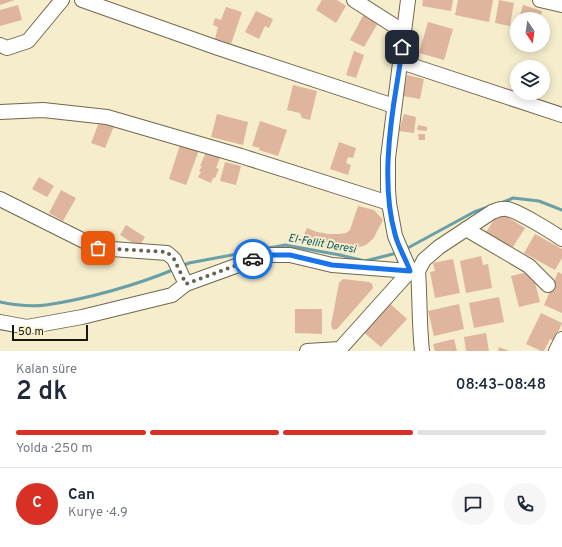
<!DOCTYPE html>
<html lang="tr">
<head>
<meta charset="utf-8">
<style>
	:root { --surface:#fff; --page:#f6f6f7; --text:#1f2937; --muted:#747a83; --line:#e0e1e3; --accent:#d93025 }
	body { margin:0; font-family:Overpass,sans-serif; background:var(--page); color:var(--text); height:100vh; display:flex; flex-direction:column; font-size:15px; white-space:nowrap }
	* { box-sizing:border-box; margin:0 }
	p { font-size:13px; color:var(--muted) }
	.icon { flex:none; width:22px; height:22px; fill:none; stroke:currentColor; stroke-width:2; stroke-linecap:round; stroke-linejoin:round }
	.map { position:relative; height:351px; overflow:hidden }
	.panel { display:flex; flex-direction:column; background:var(--surface); flex:1 }
	.panel>* { flex:none }
	.needle { width:26px; rotate:167deg }
	.fabs { position:absolute; left:510px; top:12px; display:grid; gap:8px }
	.fabs a { display:grid; place-items:center; width:40px; height:40px; border-radius:50%; background:var(--surface); box-shadow:0 2px 10px #0003; font-size:20px }
	.scale { position:absolute; left:12px; bottom:10px; width:76px; box-sizing:border-box; padding-left:4px; border:2px solid #1a170b; border-top:0; font-size:11px; line-height:14px; white-space:nowrap; color:#1a170b; -webkit-text-stroke:3px #f5edcc; paint-order:stroke }
	.pin { position:absolute; display:grid; place-items:center; width:34px; height:34px; color:#fff; margin:-17px; border-radius:8px; box-shadow:0 2px 6px #0006 }
	.courier { position:absolute; display:grid; place-items:center; width:40px; height:40px; margin:-20px; border:3px solid #1a73e8; border-radius:50%; background:#fff; color:#222; box-shadow:0 1px 5px #0007 }
	.summary em { font-style:normal; font-weight:600 }
	.summary div { display:flex; flex-direction:column-reverse }
	.summary { display:flex; align-items:center; justify-content:space-between; height:68px; padding:0 16px }
	h1 { font-size:26px; font-weight:600; line-height:30px }
	.bar { display:grid; grid-template-columns:repeat(4,1fr); gap:6px 4px; align-content:center; height:48px; padding:0 16px }
	.bar i { height:5px; border-radius:3px; background:var(--line) }
	.bar .current { background:var(--accent) }
	.bar p { grid-column:span 4 }
	.line { display:flex; align-items:center; gap:10px; padding:0 16px; border-top:1px solid var(--line) }
	.line div { flex:1 }
	.round { display:grid; place-items:center; flex:none; width:42px; height:42px; border-radius:21px; background:var(--page) }
	.map>svg:first-child { display:block }
	.lines { fill:none; stroke-linecap:round; stroke-linejoin:round }
	.stream { stroke:#699fa6; stroke-width:3 }
	.building { fill:#dfb59e }
	.minor-casing { stroke:#70684b; stroke-width:16 }
	.minor { stroke:#fff; stroke-width:14 }
	.done { stroke:#67624f; stroke-width:4; stroke-dasharray:0 7.2 }
	.route { stroke:#1a73e8; stroke-width:5 }
	.labels { text-anchor:middle; dominant-baseline:central; stroke-width:4; stroke-linejoin:round; paint-order:stroke }
	.water-label { font-size:11px; font-style:italic; fill:#075962; stroke:#f5edcc }
</style>
</head>
<body>
<div class="map">
<svg width="562" height="351" viewBox="0 0 562 351">
	<rect width="100%" height="100%" fill="#f5edcc"/>
	<g class="lines">
		<!-- stream -->
		<g class="stream">
			<path d="M 501,203 L 513,198 L 539,201 L 562,210"/>
			<path d="M 404,250 L 474,212 L 488,207"/>
			<path d="M 182,266 L 189,263 L 285,245 L 340,255 L 365,261 L 397,253"/>
			<path d="M 0,302 C 14,305 31,307 46,305 C 87,299 137,285 175,269"/>
		</g>
	</g>
	<!-- building -->
	<g class="building">
		<path d="M 0,0 L 15,0 L 0,5 Z"/>
		<path d="M 322,0 L 337,0 L 346,6 L 336,23 L 316,10 Z"/>
		<path d="M 423,0 L 453,0 L 451,11 L 422,6 Z"/>
		<path d="M 458,0 L 493,0 L 489,22 L 455,15 Z"/>
		<path d="M 499,0 L 514,3 L 510,26 L 495,23 Z"/>
		<path d="M 18,5 L 22,20 L 0,26 L 0,10 Z"/>
		<path d="M 523,5 L 542,11 L 540,19 L 519,19 Z"/>
		<path d="M 226,7 L 242,12 L 231,44 L 215,39 L 218,27 L 213,25 L 215,18 L 221,20 Z"/>
		<path d="M 256,11 L 273,19 L 269,28 L 265,26 L 259,39 L 245,32 Z"/>
		<path d="M 364,14 L 378,23 L 364,47 L 350,40 Z"/>
		<path d="M 428,22 L 453,29 L 444,60 L 419,53 Z"/>
		<path d="M 354,51 L 364,55 L 356,78 L 346,75 Z"/>
		<path d="M 407,75 L 424,79 L 420,99 L 403,96 Z"/>
		<path d="M 293,85 L 317,91 L 310,120 L 302,118 L 300,113 L 287,110 Z"/>
		<path d="M 217,114 L 248,122 L 243,145 L 211,137 Z"/>
		<path d="M 404,114 L 416,117 L 414,133 L 399,131 Z"/>
		<path d="M 100,120 L 114,126 L 105,148 L 91,143 Z"/>
		<path d="M 260,121 L 287,130 L 278,156 L 259,150 L 260,148 L 252,146 Z"/>
		<path d="M 418,125 L 427,127 L 427,131 L 417,130 Z"/>
		<path d="M 418,134 L 425,134 L 425,140 L 419,140 Z"/>
		<path d="M 181,142 L 199,150 L 186,185 L 169,179 Z"/>
		<path d="M 339,142 L 356,148 L 353,158 L 348,157 L 346,163 L 351,165 L 348,175 L 330,169 Z"/>
		<path d="M 206,152 L 220,158 L 216,168 L 219,169 L 215,178 L 213,178 L 211,183 L 198,177 L 201,172 L 199,171 L 202,166 L 200,166 Z"/>
		<path d="M 225,162 L 241,166 L 236,185 L 220,181 Z"/>
		<path d="M 39,177 L 54,186 L 47,197 L 32,189 Z"/>
		<path d="M 61,190 L 76,198 L 63,221 L 49,213 Z"/>
		<path d="M 358,206 L 374,210 L 383,220 L 373,239 L 366,245 L 353,249 L 336,249 L 303,237 L 307,228 L 317,232 L 328,234 L 339,234 L 346,233 L 350,230 Z"/>
		<path d="M 499,212 L 525,228 L 511,250 L 486,232 Z"/>
		<path d="M 126,225 L 145,237 L 139,247 L 120,235 Z"/>
		<path d="M 535,234 L 562,249 L 562,258 L 555,270 L 524,253 Z"/>
		<path d="M 481,256 L 483,265 L 488,264 L 492,288 L 466,293 L 460,261 Z"/>
		<path d="M 453,259 L 460,293 L 435,298 L 430,272 L 435,271 L 433,263 Z"/>
		<path d="M 532,271 L 540,302 L 519,307 L 511,276 Z"/>
		<path d="M 558,272 L 562,274 L 562,313 L 544,305 Z"/>
		<path d="M 343,279 L 369,282 L 372,284 L 373,288 L 337,329 L 333,330 L 331,325 L 339,283 Z"/>
		<path d="M 499,297 L 504,322 L 474,328 L 469,303 Z"/>
		<path d="M 388,302 L 407,319 L 381,347 L 362,331 Z"/>
		<path d="M 459,304 L 464,329 L 434,336 L 428,311 Z"/>
		<path d="M 295,309 L 322,309 L 322,334 L 295,333 Z"/>
		<path d="M 541,313 L 562,323 L 554,341 L 550,339 L 544,351 L 541,351 L 526,344 Z"/>
		<path d="M 486,333 L 489,351 L 466,351 L 464,337 Z"/>
		<path d="M 454,339 L 457,351 L 435,351 L 433,344 Z"/>
		<path d="M 499,347 L 509,351 L 498,351 Z"/>
	</g>
	<g class="lines">
		<!-- minor casing -->
		<g class="minor-casing">
			<g id="minor">
				<path d="M 82,0 L 218,48 L 394,106"/>
				<path d="M 354,0 L 404,32"/>
				<path d="M 408,0 L 388,158 L 388,189 L 389,203 L 395,236 L 410,271 L 418,271 C 420,298 419,324 422,351"/>
				<path d="M 540,0 L 562,5"/>
				<path d="M 0,45 L 7,48 L 28,41 L 62,0"/>
				<path d="M 401,62 L 562,115"/>
				<path d="M 0,112 L 43,110 L 107,117 L 241,156 L 389,203"/>
				<path d="M 0,199 L 98,248 L 167,253 L 174,259 L 186,284"/>
				<path d="M 466,229 L 529,266 L 548,285"/>
				<path d="M 418,271 L 424,260 L 439,247 L 492,212 C 497,210 501,208 507,209 C 518,211 552,232 562,239"/>
				<path d="M 0,322 L 27,327 L 82,317 L 172,295 L 186,284 L 266,255 L 290,255 L 332,265 L 410,271 L 340,349 L 307,351"/>
				<path d="M 556,351 L 562,339"/>
			</g>
		</g>
		<!-- minor -->
		<use href="#minor" class="minor"/>
	</g>
	<g class="lines">
		<!-- done -->
		<path class="done" d="M 98,248 L 167,252 L 174,259 L 186,284 L 253,259"/>
		<!-- route -->
		<path class="route" d="M 253,259 L 266,255 L 290,255 L 332,265 L 410,271 C 406,259 398,247 395,234 C 382,188 389,130 397,83 C 399,71 401,59 402,47"/>
	</g>
	<g class="labels">
		<!-- water labels -->
		<g class="water-label">
			<text transform="translate(322 244) rotate(10)">El-Fellit Deresi</text>
		</g>
	</g>
</svg>
<div class="fabs">
<a><svg class="needle" viewBox="-14 -14 28 28"><path d="M0-13l5 13h-10z" fill="#e53935"/><path d="M0 13l5-13h-10z" fill="#747a83"/></svg></a>
<a><svg class="icon" aria-label="layers" viewBox="0 0 24 24"><path d="M12 4l9 5-9 5-9-5zM3 14l9 5 9-5"/></svg></a>
</div>
<div class="scale">50 m</div>
<div class="pin" style="left:98px;top:248px;background:#ea580c"><svg class="icon" aria-label="bag" viewBox="0 0 24 24"><path d="M5 8h14l-1 12H6zM9 8a3 3 0 0 1 6 0"/></svg></div>
<div class="pin" style="left:402px;top:47px;background:#1f2937"><svg class="icon" aria-label="home" viewBox="0 0 24 24"><path d="M3 11l9-7 9 7M6 9v11h12V9"/></svg></div>
<div class="courier" style="left:253px;top:259px"><svg class="icon" aria-label="car" viewBox="0 0 24 24"><path d="M5 17H2v-5l4-1 3-4h7l3 4 3 1v5h-3M9 17h6M6 11h13"/><circle cx="7" cy="17" r="2"/><circle cx="17" cy="17" r="2"/></svg></div>
</div>
<section class="panel">
<div class="summary"><div><h1>2 dk</h1><p>Kalan süre</p></div><em>08:43–08:48</em></div>
<div class="bar"><i class="current"></i><i class="current"></i><i class="current"></i><i></i><p>Yolda · 250 m</p></div>
<div class="line" style="height:72px"><b class="round" style="background:var(--accent);color:#fff">C</b><div><b>Can</b><p>Kurye · 4.9</p></div><a class="round"><svg class="icon" aria-label="chat" viewBox="0 0 24 24"><path d="M4 5h16v11H9l-5 4z"/></svg></a><a class="round"><svg class="icon" aria-label="phone" viewBox="0 0 24 24"><path d="M5 4h4l2 5-3 2q2 4 5 5l2-3 5 2v4C11 20 4 13 5 4z"/></svg></a></div>
</section>
</body>
</html>
